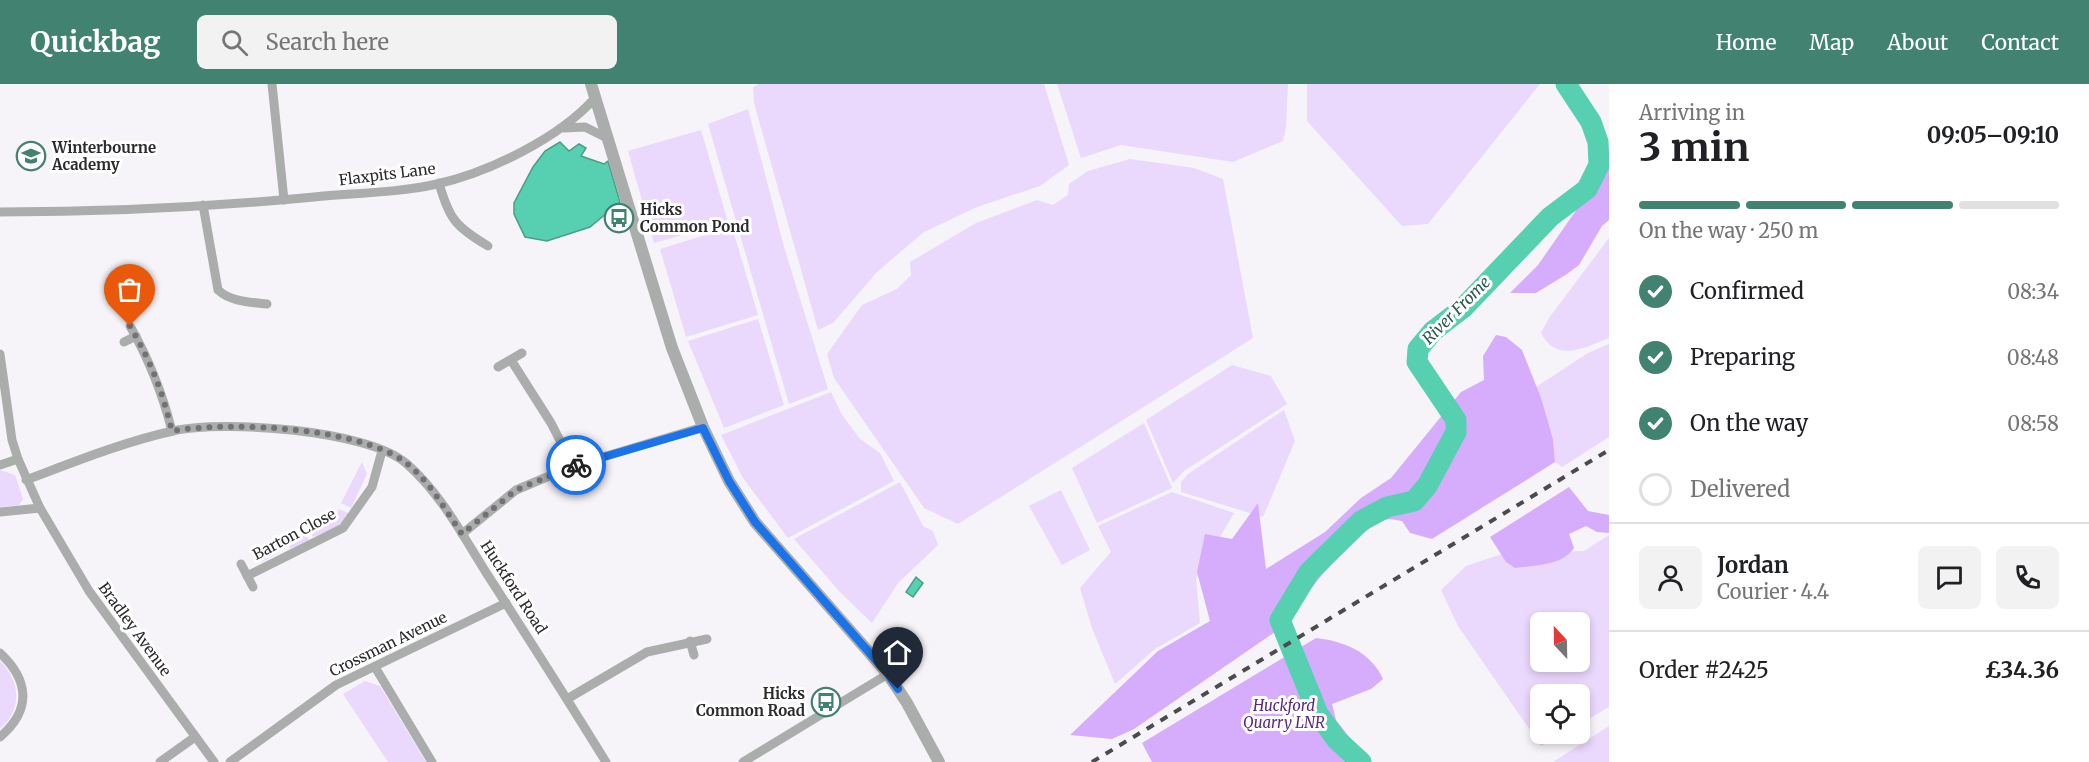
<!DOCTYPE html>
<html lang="en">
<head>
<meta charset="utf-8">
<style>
	:root { --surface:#fff; --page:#f2f2f2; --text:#202124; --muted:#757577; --line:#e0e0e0; --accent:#428271 }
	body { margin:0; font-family:Merriweather,serif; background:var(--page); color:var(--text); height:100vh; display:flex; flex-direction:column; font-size:22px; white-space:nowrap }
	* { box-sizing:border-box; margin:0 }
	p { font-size:20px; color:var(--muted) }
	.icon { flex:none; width:33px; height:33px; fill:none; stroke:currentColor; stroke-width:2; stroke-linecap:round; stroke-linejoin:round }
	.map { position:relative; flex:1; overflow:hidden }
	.sheet { display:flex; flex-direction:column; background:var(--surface); width:480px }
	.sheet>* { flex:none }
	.needle { width:39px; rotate:338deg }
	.controls { position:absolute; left:1530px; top:528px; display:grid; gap:12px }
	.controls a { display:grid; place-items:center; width:60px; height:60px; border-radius:9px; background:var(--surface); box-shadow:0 3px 9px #0003; font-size:30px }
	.pin { position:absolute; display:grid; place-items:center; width:51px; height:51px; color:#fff; margin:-62px -26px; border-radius:50% 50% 50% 0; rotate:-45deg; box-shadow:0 0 6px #0007 }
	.pin .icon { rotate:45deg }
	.courier { position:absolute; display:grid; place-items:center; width:60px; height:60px; margin:-30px; border:4px solid #1a73e8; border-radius:50%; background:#fff; color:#222; box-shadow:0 2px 8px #0007 }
	.summary em { font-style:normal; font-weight:700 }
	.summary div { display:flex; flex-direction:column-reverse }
	.summary { display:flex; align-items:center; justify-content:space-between; height:102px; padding:0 30px }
	h1 { font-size:39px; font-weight:700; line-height:45px }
	.bar { display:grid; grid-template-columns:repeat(4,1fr); gap:9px 6px; align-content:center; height:72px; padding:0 30px }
	.bar i { height:8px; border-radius:4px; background:var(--line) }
	.bar .on { background:var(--accent) }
	.bar p { grid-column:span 4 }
	.line { display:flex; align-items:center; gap:15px; padding:0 30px; border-top:2px solid var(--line) }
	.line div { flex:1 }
	.round { display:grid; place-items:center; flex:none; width:63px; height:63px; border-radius:9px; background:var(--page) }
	ol { padding:0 30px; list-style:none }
	li { display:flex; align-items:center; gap:18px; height:66px }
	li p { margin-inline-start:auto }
	li .icon { padding:6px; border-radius:50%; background:var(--accent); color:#fff; stroke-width:4 }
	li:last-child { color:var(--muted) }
	li i { width:33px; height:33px; border:3px solid var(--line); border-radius:50% }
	header { display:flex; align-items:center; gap:36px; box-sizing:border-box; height:84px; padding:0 30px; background:var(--accent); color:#fff }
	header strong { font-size:28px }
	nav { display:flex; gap:33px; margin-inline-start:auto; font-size:21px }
	.search { width:420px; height:54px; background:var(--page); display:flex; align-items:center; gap:15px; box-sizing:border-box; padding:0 21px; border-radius:9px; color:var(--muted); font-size:22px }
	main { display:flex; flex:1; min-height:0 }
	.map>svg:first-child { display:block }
	.green { fill:#ead8fd; fill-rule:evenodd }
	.forest { fill:#d5adfc }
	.water { fill:#57cfb1; stroke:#4a9e89; stroke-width:1.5 }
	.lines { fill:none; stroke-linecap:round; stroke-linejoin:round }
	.river { stroke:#57cfb1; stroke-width:21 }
	.minor { stroke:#abadac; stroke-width:9 }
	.tertiary { stroke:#abadac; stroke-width:12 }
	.rail { stroke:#4c4a4d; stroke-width:4; stroke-dasharray:8 8; stroke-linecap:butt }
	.done { stroke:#727173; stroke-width:6; stroke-dasharray:0 10.8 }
	.route { stroke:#1a73e8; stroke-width:8 }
	.labels { text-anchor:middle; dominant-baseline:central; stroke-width:6; stroke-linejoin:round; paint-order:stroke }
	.poi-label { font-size:15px; font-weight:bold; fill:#2b2a2c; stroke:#fff; text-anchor:start }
	.street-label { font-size:15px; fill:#2b2a2c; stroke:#fff }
	.park-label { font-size:15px; font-style:italic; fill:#5b2882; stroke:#fff }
	.water-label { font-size:16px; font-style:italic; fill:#2a5b4e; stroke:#fff }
</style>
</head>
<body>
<header>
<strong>Quickbag</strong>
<div class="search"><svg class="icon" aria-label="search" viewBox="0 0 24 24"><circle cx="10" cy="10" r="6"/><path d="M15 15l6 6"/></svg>Search here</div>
<nav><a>Home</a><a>Map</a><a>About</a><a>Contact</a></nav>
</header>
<main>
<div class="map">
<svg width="1609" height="678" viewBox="0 0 1609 678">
	<rect width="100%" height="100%" fill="#f6f4f8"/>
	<!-- green -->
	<g class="green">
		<path d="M 759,0 L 1044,0 L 1069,81 L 1040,102 L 977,123 L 924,148 L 877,188 L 833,239 L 818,246 L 754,19 L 753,3 Z"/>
		<path d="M 1057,0 L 1288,0 L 1286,44 L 1283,57 L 1233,78 L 1121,61 L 1081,74 Z"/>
		<path d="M 1307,0 L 1540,0 L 1428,140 L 1402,142 L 1307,37 Z"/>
		<path d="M 748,25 L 784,163 L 828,305 L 789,320 L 708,40 Z"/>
		<path d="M 701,46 L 728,138 L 654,159 L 628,67 Z"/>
		<path d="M 1130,75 L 1194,84 L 1223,95 L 1253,254 L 958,440 L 924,424 L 834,294 L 827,270 L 862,221 L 897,205 L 911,191 L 910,178 L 976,139 L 1037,116 L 1053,121 L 1068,111 L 1069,100 L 1088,87 Z"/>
		<path d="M 732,143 L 758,231 L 686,253 L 660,165 Z"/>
		<path d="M 1609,154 L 1609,254 C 1584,264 1556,279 1541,249 L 1549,234 Z"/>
		<path d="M 758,235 L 784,321 L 724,344 L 688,257 Z"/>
		<path d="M 1609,260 L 1609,353 L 1562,383 L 1555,378 L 1553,354 L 1536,303 L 1588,269 Z"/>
		<path d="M 1232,281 L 1271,292 L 1287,320 L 1184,387 L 1173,399 L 1146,336 Z"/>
		<path d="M 831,308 L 842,331 L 860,355 L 880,369 L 894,397 L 788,454 L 743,394 L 721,351 Z"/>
		<path d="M 1284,326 L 1295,357 L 1263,433 L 1181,408 L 1181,398 L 1188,390 Z"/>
		<path d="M 1144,339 L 1172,404 L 1097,439 L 1072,384 Z"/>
		<path d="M 362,378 L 367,390 L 351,424 L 341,419 Z"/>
		<path d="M 0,386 L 15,391 L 23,415 L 19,421 L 0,423 Z"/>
		<path d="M 900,398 L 923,442 L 933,447 L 938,461 L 898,499 L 872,539 L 839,507 L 794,455 Z"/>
		<path d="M 1061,406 L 1090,466 L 1062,481 L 1029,422 Z"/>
		<path d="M 1172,408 L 1234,429 L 1196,494 L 1200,539 L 1155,565 L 1115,600 L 1092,544 L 1080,504 L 1111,468 L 1098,442 Z"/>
		<path d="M 339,425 L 348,429 L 339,442 L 313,453 L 309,444 L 336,432 Z"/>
		<path d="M 304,447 L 309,456 L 290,465 L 286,456 Z"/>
		<path d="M 1609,451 L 1609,623 L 1580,640 L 1580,610 L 1540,610 L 1540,650 L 1563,650 L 1541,662 L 1458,542 L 1441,506 L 1466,482 L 1502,470 L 1584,467 ZM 1540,538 L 1580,538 L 1580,578 L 1540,578 Z"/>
		<path d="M 275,461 L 278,469 L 262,478 L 258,470 Z"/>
		<path d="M 0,577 C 21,597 22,626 0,645 Z"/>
		<path d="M 365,597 L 380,602 L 426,678 L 388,678 L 343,610 Z"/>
		<path d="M 1609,642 L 1609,678 L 1553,678 Z"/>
	</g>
	<!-- forest -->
	<g class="forest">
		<path d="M 1609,79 L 1609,136 L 1602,142 L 1579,181 L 1567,190 L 1536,209 L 1510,209 L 1538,181 Z"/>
		<path d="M 1496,251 L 1506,253 L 1522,266 L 1541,314 L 1553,355 L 1555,378 L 1432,455 L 1410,449 L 1402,437 C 1397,436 1390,434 1384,436 C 1358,446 1301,511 1291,537 L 1134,645 L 1112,655 L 1070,651 L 1158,567 L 1210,537 L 1197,488 L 1205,450 L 1232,455 L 1258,419 L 1266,485 L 1325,448 L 1361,414 L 1391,394 L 1461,308 L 1484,296 L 1483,272 Z"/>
		<path d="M 1569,403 L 1588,427 L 1609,431 L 1609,449 L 1597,448 L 1586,442 L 1569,450 L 1574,464 C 1562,482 1535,481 1515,484 L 1506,478 L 1490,453 Z"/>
		<path d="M 1316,554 C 1344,557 1371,568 1383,595 L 1371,605 L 1332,620 L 1336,636 L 1369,678 L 1152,678 L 1142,659 Z"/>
	</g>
	<!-- water -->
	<g class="water">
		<path d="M 560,58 L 569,67 L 579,60 L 586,64 L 581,72 L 604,80 L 608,77 L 620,118 L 590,143 L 547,157 L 525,153 L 514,130 L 514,119 L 533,83 L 545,67 Z"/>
		<path d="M 916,493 L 923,499 L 913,513 L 906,508 Z"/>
	</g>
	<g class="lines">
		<!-- river -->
		<path class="river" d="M 1361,678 L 1337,656 L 1318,630 L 1280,536 L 1309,488 L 1361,437 L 1387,423 L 1414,417 L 1427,402 L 1456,348 L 1456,336 L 1417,278 L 1418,265 L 1433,247 L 1463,224 L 1550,133 L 1587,105 L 1599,81 L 1598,58 L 1591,38 L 1566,0"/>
		<!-- minor -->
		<g class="minor">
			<path d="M 272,0 L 284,116"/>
			<path d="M 564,44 L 585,43 L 607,54"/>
			<path d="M 439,99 C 449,135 456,143 488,162"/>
			<path d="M 203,121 L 218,206 C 231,218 250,218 267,220"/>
			<path d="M 0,128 C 105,128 210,123 314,113 C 355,109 397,109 437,100 C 490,88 559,54 595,14"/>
			<path d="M 130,242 C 150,277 162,308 172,347"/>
			<path d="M 124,258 L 136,252"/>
			<path d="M 0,270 L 12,356 L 18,375 L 40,424 L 89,507 L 214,678"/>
			<path d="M 511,276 L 551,339 L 573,382"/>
			<path d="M 498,283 L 522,269"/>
			<path d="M 0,381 L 18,375"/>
			<path d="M 26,396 C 74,378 123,358 173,347 C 223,336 367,345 407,380 C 441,410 463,452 487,490 C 527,552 567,615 606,678"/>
			<path d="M 0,428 L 40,424"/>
			<path d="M 462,450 L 516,406 L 573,382 L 703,343"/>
			<path d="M 241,480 L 253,503"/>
			<path d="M 247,492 L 343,444 L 372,403 L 382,367"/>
			<path d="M 690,557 L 694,571"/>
			<path d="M 0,569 C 29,596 32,626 0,653"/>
			<path d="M 375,583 L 432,678"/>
			<path d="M 567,615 L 647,568 L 707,555"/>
			<path d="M 160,678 L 195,653"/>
			<path d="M 230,678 L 336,601 L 506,519"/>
			<path d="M 743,678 L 888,590"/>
		</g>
		<!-- tertiary -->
		<path class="tertiary" d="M 591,0 L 672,264 L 703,343 L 729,397 L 755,438 L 888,590 L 907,619 L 939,678"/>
		<!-- rail -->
		<path class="rail" d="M 1092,678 L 1609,366"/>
	</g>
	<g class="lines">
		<!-- done -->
		<path class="done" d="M 130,242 C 151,278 162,306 172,347 C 230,337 357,343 405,378 C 430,397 445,426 462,450 L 516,406 L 576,381"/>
		<!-- route -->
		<path class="route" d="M 576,381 L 703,344 L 729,397 L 755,438 L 888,590 L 898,605"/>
	</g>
	<!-- icons -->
	<defs>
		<g id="school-ring" transform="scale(1.5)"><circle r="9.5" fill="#fff" stroke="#428271" stroke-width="1.5"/><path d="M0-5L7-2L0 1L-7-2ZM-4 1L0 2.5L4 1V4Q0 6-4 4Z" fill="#428271"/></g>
		<g id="bus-ring" transform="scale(1.5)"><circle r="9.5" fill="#fff" stroke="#428271" stroke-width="1.5"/><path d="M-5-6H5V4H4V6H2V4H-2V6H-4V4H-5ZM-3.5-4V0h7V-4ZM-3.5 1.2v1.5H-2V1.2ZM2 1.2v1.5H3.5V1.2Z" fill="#428271"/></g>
	</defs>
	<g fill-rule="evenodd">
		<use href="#school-ring" x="31" y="72"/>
		<use href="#bus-ring" x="619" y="134"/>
		<use href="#bus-ring" x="826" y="618"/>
	</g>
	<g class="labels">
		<!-- poi labels -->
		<g class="poi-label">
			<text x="52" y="63">Winterbourne<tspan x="52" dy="17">Academy</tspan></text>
			<text x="640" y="125">Hicks<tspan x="640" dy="17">Common Pond</tspan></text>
			<text x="805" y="609" text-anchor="end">Hicks<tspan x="805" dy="17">Common Road</tspan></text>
		</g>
		<!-- street labels -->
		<g class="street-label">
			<text transform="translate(387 90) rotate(-7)">Flaxpits Lane</text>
			<text transform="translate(294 450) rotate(-28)">Barton Close</text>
			<text transform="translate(514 503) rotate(57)">Huckford Road</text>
			<text transform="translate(135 545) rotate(54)">Bradley Avenue</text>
			<text transform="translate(388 560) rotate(-26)">Crossman Avenue</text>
		</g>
		<!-- park labels -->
		<g class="park-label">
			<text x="1284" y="621">Huckford<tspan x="1284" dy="17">Quarry LNR</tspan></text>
		</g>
		<!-- water labels -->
		<g class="water-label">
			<text transform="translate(1456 226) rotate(-45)">River Frome</text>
		</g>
	</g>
</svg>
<div class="controls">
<a><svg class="needle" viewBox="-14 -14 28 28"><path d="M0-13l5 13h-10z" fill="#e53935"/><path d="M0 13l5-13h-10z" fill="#757577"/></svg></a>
<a><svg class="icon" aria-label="locate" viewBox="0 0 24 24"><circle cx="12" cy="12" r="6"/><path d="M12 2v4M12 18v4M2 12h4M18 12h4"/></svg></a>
</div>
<div class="pin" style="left:130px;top:242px;background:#ea580c"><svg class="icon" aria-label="bag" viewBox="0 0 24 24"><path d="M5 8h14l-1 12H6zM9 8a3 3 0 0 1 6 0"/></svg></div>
<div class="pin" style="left:898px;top:605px;background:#1f2937"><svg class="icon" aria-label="home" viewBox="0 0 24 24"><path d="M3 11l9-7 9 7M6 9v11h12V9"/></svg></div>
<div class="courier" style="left:576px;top:381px"><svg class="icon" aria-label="bike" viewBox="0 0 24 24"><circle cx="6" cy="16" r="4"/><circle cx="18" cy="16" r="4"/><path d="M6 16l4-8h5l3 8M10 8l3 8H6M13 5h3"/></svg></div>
</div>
<section class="sheet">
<div class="summary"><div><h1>3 min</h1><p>Arriving in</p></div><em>09:05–09:10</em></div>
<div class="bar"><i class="on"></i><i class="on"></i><i class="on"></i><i></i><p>On the way · 250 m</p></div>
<ol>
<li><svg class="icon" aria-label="check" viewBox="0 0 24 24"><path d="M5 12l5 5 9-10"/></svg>Confirmed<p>08:34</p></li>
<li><svg class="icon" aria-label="check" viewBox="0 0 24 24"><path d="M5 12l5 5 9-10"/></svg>Preparing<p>08:48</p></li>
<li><svg class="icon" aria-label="check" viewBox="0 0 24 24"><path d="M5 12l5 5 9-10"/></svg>On the way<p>08:58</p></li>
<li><i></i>Delivered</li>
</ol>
<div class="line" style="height:108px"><a class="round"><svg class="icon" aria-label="person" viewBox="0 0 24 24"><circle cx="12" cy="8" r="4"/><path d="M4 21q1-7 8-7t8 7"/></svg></a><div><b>Jordan</b><p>Courier · 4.4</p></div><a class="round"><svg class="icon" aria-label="chat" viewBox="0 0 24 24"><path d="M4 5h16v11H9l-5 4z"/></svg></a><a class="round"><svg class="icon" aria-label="phone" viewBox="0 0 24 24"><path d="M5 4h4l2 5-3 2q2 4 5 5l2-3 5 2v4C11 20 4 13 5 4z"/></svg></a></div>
<div class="line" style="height:78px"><div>Order #2425</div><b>£34.36</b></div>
</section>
</main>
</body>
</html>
